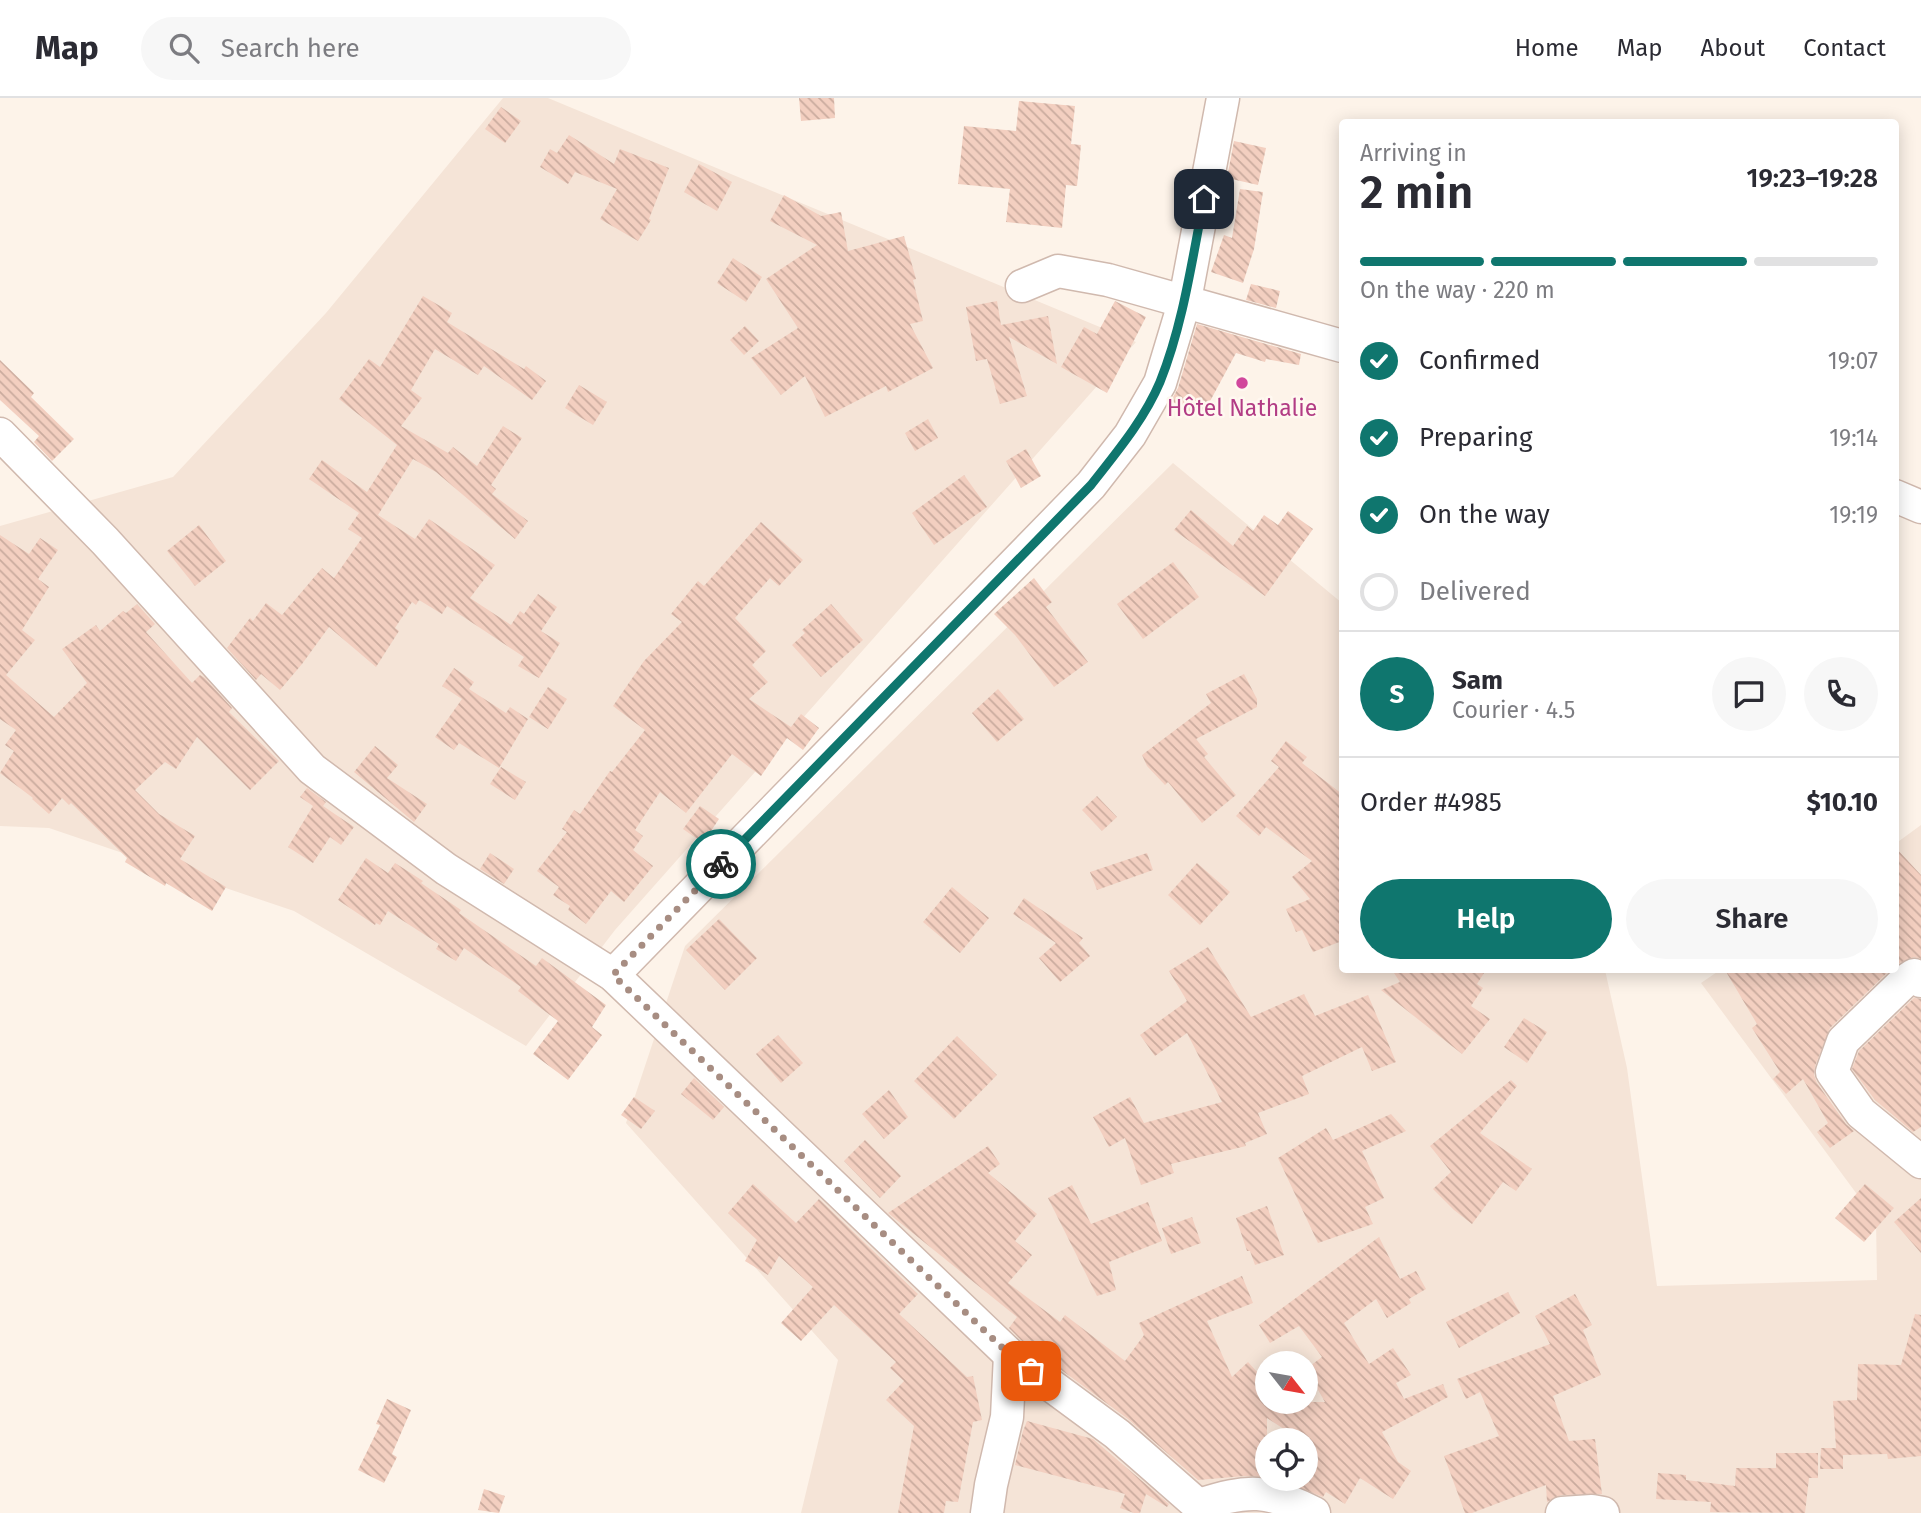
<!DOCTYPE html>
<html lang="en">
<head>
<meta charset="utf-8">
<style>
	:root { --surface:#fff; --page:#f7f7f7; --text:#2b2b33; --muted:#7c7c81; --line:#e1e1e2; --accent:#0f766e }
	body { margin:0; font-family:"Fira Sans",sans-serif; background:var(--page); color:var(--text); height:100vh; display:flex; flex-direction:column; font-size:26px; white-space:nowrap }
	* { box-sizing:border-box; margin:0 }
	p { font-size:23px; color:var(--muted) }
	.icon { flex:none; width:38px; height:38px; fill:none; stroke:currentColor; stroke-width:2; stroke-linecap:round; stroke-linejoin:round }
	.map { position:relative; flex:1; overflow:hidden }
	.panel { position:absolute; left:1339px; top:21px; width:560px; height:854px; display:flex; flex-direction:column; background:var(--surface); border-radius:7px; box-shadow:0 4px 18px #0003 }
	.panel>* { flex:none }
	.needle { width:46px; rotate:121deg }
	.tools { position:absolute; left:1255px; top:1253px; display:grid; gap:14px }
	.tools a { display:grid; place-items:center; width:63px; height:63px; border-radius:50%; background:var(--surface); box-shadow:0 4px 18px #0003; font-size:35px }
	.pin { position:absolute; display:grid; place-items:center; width:60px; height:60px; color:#fff; margin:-30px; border-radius:14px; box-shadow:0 4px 10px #0006 }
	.courier { position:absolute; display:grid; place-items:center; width:70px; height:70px; margin:-35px; border:5px solid #0f766e; border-radius:50%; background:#fff; color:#222; box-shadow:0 2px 9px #0007 }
	.summary em { font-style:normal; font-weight:600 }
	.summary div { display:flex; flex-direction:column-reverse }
	.summary { display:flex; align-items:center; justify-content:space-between; height:119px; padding:0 21px }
	h1 { font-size:46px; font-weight:600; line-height:52px }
	.bar { display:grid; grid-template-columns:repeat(4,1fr); gap:10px 7px; align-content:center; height:84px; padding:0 21px }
	.bar i { height:9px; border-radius:5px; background:var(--line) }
	.bar .selected { background:var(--accent) }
	.bar p { grid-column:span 4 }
	.line { display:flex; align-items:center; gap:18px; padding:0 21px; border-top:2px solid var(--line) }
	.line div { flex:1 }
	.round { display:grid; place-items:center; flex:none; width:74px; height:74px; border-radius:37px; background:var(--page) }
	ol { padding:0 21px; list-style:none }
	li { display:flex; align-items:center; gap:21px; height:77px }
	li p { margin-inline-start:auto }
	li .icon { padding:7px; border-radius:50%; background:var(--accent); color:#fff; stroke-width:4 }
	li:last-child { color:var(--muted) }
	li i { width:38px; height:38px; border:4px solid var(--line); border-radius:50% }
	.button { display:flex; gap:14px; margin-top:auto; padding:14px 21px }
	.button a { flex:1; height:80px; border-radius:42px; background:var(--accent); color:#fff; font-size:28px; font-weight:600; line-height:80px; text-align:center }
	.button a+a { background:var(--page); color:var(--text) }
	header { display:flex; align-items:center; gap:42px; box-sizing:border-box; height:98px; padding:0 35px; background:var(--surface); border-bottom:2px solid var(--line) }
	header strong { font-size:33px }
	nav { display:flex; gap:38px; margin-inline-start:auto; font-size:24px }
	.search { width:490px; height:63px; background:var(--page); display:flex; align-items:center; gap:18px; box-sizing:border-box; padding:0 24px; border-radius:38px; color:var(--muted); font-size:26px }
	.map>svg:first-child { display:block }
	.residential { fill:#f5e4d7; fill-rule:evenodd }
	.building { fill:url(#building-back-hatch) }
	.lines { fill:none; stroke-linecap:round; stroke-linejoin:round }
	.minor-casing { stroke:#d0b9ae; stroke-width:35 }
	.minor { stroke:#fff; stroke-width:32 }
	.done { stroke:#a78d82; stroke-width:7; stroke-dasharray:0 12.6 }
	.route { stroke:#0f766e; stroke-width:9 }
	.hotel-dot { fill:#d1479c; stroke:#fff8f0; stroke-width:2.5 }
	.labels { text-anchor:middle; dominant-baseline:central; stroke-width:5; stroke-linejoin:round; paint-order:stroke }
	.hotel-label { font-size:23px; fill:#b23c85; stroke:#fff8f0 }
</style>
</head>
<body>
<header>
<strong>Map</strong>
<div class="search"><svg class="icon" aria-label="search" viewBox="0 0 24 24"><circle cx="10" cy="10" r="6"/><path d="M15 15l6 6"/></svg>Search here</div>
<nav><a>Home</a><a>Map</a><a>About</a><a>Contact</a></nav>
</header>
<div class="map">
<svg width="1921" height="1415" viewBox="0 0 1921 1415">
	<defs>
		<pattern id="building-back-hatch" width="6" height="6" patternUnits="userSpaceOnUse" patternTransform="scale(1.75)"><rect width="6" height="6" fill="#f3cfc0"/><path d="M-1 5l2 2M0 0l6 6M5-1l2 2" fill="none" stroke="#caab9e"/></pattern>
	</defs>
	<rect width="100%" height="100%" fill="#fdf3e9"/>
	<!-- residential -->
	<g class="residential">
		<path d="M 503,0 L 548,0 L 1136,244 L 615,832 L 526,948 L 294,813 L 49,730 L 0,728 L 0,428 L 173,379 L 326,215 Z"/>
		<path d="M 1173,365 L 1342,505 L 1342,872 L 1605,872 L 1627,970 L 1657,1188 L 1877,1182 L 1876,1122 L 1701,885 L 1720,872 L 1895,872 L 1895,746 L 1921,727 L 1921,1415 L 801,1415 L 838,1262 L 626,1025 L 685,848 ZM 1267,1265 L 1306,1265 L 1306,1304 L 1267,1304 ZM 1267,1342 L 1306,1342 L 1306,1381 L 1267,1381 Z"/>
	</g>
	<!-- building -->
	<g class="building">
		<path d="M 799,0 L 834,0 L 835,20 L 801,23 Z"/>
		<path d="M 1019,3 L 1075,8 L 1071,46 L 1081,47 L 1077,88 L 1066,87 L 1062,130 L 1006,124 L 1010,91 L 958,86 L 964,28 L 1016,33 Z"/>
		<path d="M 501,9 L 521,23 L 505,45 L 485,31 Z"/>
		<path d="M 569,37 L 614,66 L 620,51 L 669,70 L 649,121 L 651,122 L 638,143 L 600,121 L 617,91 L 575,74 L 568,86 L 540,69 L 550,51 L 557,55 Z"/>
		<path d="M 1234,43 L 1266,50 L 1258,87 L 1227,80 Z"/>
		<path d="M 699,66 L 732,84 L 717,113 L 684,94 Z"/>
		<path d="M 1240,91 L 1263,94 L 1254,151 L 1243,185 L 1211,174 L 1224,137 L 1232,140 Z"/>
		<path d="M 784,97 L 821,118 L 841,114 L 848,153 L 904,138 L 916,181 L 913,182 L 923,223 L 910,226 L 933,270 L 888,294 L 886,288 L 825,319 L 805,278 L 781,297 L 751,260 L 798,230 L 766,181 L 817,147 L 770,123 Z"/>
		<path d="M 733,160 L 762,179 L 746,204 L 717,185 Z"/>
		<path d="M 1251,186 L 1280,193 L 1276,210 L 1246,202 Z"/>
		<path d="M 423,198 L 452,215 L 447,224 L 524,271 L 526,268 L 546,283 L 532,302 L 484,268 L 478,277 L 435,251 L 411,292 L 422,300 L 401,328 L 448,355 L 453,349 L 477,368 L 503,328 L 522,340 L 491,387 L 496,391 L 492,396 L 528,423 L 515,441 L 436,374 L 413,361 L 378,417 L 415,441 L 429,421 L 495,467 L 470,500 L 511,527 L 520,513 L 524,516 L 538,496 L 557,509 L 541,533 L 560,545 L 539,580 L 518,568 L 524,559 L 447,508 L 442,516 L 419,502 L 416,507 L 412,504 L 395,530 L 399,533 L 376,569 L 329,529 L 302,566 L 280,592 L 261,576 L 256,582 L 227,550 L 250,520 L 253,523 L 266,505 L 282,517 L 322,470 L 334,480 L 362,440 L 348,431 L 359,415 L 309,381 L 322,362 L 367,394 L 397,347 L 339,301 L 369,261 L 380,269 Z"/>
		<path d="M 997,203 L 1001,227 L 1048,218 L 1057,266 L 1009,239 L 1027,298 L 1000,306 L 987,261 L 976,263 L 966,209 Z"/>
		<path d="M 1115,203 L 1146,219 L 1107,295 L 1061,269 L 1084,229 L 1097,236 Z"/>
		<path d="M 1197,226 L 1301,256 L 1299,267 L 1266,261 L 1265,264 L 1236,255 L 1201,320 L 1171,303 L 1178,290 Z"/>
		<path d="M 745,228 L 759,243 L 744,257 L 730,242 Z"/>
		<path d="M 0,262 L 34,295 L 31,299 L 74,341 L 52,363 L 34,344 L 39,338 L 0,302 Z"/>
		<path d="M 579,287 L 607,304 L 593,327 L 565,310 Z"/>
		<path d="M 928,321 L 938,340 L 915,353 L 905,335 Z"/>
		<path d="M 1026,351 L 1041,378 L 1021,390 L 1006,363 Z"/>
		<path d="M 964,377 L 987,409 L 934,447 L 912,415 Z"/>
		<path d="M 1191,412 L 1233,448 L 1247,428 L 1253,433 L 1264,417 L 1278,427 L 1288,413 L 1313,431 L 1265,498 L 1174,432 Z"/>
		<path d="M 761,424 L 803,462 L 779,488 L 770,480 L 735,520 L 766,553 L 752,567 L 768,584 L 749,601 L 791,629 L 801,616 L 819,630 L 803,652 L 787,640 L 761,678 L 732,656 L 686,715 L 660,694 L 635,732 L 643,738 L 633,752 L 653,768 L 624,804 L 611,793 L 586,826 L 568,812 L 570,808 L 553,797 L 559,789 L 537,773 L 567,734 L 562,731 L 574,712 L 580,716 L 610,673 L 612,674 L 645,632 L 613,608 L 644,563 L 682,524 L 671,516 L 698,483 L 704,488 Z"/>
		<path d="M 199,427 L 226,463 L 195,488 L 167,453 Z"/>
		<path d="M 0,437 L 29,456 L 40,440 L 58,452 L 38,481 L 49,489 L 22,532 L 35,542 L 6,577 L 54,619 L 87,585 L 62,551 L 96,527 L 100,533 L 123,513 L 126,515 L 137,506 L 155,526 L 146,534 L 192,585 L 200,577 L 205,580 L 232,610 L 229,614 L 279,663 L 250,692 L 197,639 L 176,671 L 165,664 L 135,692 L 159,716 L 195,738 L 180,761 L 226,789 L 212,813 L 166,785 L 165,788 L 125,764 L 127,760 L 71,705 L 69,707 L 62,700 L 49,716 L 32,701 L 33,700 L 0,675 L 14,653 L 5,647 L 16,632 L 0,621 Z"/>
		<path d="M 1173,464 L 1199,499 L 1143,541 L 1117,506 Z"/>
		<path d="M 1034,480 L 1052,504 L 1046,509 L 1088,564 L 1054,589 L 1015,537 L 994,516 Z"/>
		<path d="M 831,506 L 863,542 L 821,579 L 792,547 L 805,535 L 802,532 Z"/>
		<path d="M 454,570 L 474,584 L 469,591 L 506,615 L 510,609 L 528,621 L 499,670 L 459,645 L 454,652 L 435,639 L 462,601 L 442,588 Z"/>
		<path d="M 1244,576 L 1257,601 L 1257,609 L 1196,641 L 1208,656 L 1204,659 L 1236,697 L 1202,725 L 1168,684 L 1165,687 L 1147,668 L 1142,657 L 1211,605 L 1206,596 Z"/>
		<path d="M 548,589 L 567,601 L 548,631 L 529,619 Z"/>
		<path d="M 998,591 L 1024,621 L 997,644 L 972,615 Z"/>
		<path d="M 1286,643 L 1307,659 L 1302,665 L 1342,696 L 1342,843 L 1313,854 L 1302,832 L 1296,834 L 1286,811 L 1310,801 L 1292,779 L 1312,763 L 1266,729 L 1259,738 L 1236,718 L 1279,669 L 1271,663 Z"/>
		<path d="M 375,648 L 398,667 L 387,680 L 427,706 L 414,724 L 354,674 Z"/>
		<path d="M 501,669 L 526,684 L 515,702 L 490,686 Z"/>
		<path d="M 307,690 L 326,704 L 323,708 L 354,729 L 341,747 L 330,739 L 313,765 L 288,749 L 313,708 L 300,699 Z"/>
		<path d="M 1097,698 L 1117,719 L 1102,733 L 1082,712 Z"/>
		<path d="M 700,708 L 719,721 L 703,745 L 683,731 Z"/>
		<path d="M 1895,749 L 1921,777 L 1921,861 L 1914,859 L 1895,867 Z"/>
		<path d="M 490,755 L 514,771 L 504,786 L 480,771 Z"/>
		<path d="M 1147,755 L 1153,772 L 1097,792 L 1090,774 Z"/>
		<path d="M 366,760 L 388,775 L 395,765 L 423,783 L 421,785 L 461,812 L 459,815 L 536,868 L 542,860 L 606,907 L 592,929 L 602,937 L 568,982 L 533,956 L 558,923 L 518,893 L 521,889 L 464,850 L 456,863 L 436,851 L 439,846 L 388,813 L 380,827 L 376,825 L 375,827 L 338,802 Z"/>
		<path d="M 1197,765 L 1230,794 L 1200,827 L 1168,797 Z"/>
		<path d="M 952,789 L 989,820 L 960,855 L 923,824 Z"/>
		<path d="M 1024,800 L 1083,840 L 1079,845 L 1090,858 L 1060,884 L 1039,860 L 1056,845 L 1013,816 Z"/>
		<path d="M 719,821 L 757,860 L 725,892 L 686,852 Z"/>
		<path d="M 1208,849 L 1251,919 L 1304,896 L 1315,918 L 1368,897 L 1396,964 L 1372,973 L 1362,949 L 1302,978 L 1309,996 L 1258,1015 L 1267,1036 L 1245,1045 L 1246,1048 L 1171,1066 L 1174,1075 L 1141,1087 L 1125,1040 L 1109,1049 L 1093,1019 L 1130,999 L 1144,1025 L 1222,1004 L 1187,935 L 1155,958 L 1140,937 L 1187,903 L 1169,873 Z"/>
		<path d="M 1392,872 L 1486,872 L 1477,886 L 1483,890 L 1471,908 L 1490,921 L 1462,956 L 1381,892 L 1400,884 Z"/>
		<path d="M 1725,872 L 1890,872 L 1830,930 L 1815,968 L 1814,977 L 1817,985 L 1846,1026 L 1854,1033 L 1830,1050 L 1817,1034 L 1828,1025 L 1803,981 L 1786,996 L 1773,981 L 1780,974 L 1752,930 L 1757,926 Z"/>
		<path d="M 1914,900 L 1921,901 L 1921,1029 L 1913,1034 L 1875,1002 L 1852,971 L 1859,953 Z"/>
		<path d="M 1524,920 L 1547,934 L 1527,965 L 1504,949 Z"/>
		<path d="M 778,937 L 803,965 L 781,985 L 756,956 Z"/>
		<path d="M 957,938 L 997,977 L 954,1021 L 914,983 Z"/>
		<path d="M 694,980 L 724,1009 L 713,1022 L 681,996 Z"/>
		<path d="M 1511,982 L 1517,988 L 1480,1035 L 1532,1071 L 1516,1093 L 1503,1084 L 1472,1126 L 1454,1112 L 1433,1091 L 1451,1074 L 1430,1048 Z"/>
		<path d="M 889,992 L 908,1019 L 884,1041 L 862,1016 Z"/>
		<path d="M 634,999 L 655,1013 L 641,1031 L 621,1017 Z"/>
		<path d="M 1391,1016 L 1406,1033 L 1362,1053 L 1384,1100 L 1365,1109 L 1373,1126 L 1318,1145 L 1278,1060 L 1326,1030 L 1333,1042 Z"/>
		<path d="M 865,1042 L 901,1078 L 880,1100 L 844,1063 Z"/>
		<path d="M 988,1048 L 1000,1066 L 988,1075 L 1037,1116 L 1015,1143 L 1032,1157 L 1008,1185 L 1060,1224 L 1065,1217 L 1125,1263 L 1144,1237 L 1139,1225 L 1242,1178 L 1253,1205 L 1207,1223 L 1232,1279 L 1248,1264 L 1267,1285 L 1267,1304 L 1284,1304 L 1289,1310 L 1293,1304 L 1325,1304 L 1306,1271 L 1322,1259 L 1299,1228 L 1270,1245 L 1259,1227 L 1379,1139 L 1400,1181 L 1416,1173 L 1426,1191 L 1409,1201 L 1411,1205 L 1387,1220 L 1376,1201 L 1344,1225 L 1369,1266 L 1393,1250 L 1411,1277 L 1396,1285 L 1404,1301 L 1443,1286 L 1448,1299 L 1382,1334 L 1398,1364 L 1411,1373 L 1393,1401 L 1360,1380 L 1345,1406 L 1326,1394 L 1323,1399 L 1278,1381 L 1306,1381 L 1306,1342 L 1301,1342 L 1267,1320 L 1267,1379 L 1245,1378 L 1198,1382 L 1128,1321 L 1022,1243 L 1009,1230 L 1017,1219 L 888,1115 Z"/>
		<path d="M 753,1086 L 796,1125 L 819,1101 L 918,1196 L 899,1216 L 967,1279 L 973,1278 L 982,1322 L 973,1324 L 958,1404 L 946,1403 L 944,1415 L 898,1415 L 914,1328 L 886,1302 L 904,1283 L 890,1270 L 896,1264 L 834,1207 L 801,1243 L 781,1225 L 813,1189 L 779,1158 L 768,1177 L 745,1163 L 757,1142 L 728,1115 Z"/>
		<path d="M 1865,1086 L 1894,1110 L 1864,1144 L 1835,1120 Z"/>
		<path d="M 1072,1087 L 1091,1126 L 1148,1104 L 1162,1143 L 1109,1164 L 1116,1192 L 1097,1198 L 1048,1100 Z"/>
		<path d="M 1921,1100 L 1921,1155 L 1894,1124 Z"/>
		<path d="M 1267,1108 L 1284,1157 L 1255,1167 L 1250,1153 L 1247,1153 L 1236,1120 Z"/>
		<path d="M 1192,1119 L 1201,1145 L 1171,1156 L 1162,1130 Z"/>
		<path d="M 1508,1194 L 1520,1215 L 1459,1250 L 1446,1224 Z"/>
		<path d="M 1575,1196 L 1592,1227 L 1583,1232 L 1601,1277 L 1553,1298 L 1569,1343 L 1595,1341 L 1602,1396 L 1561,1397 L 1547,1404 L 1546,1387 L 1472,1415 L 1465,1415 L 1444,1358 L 1499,1338 L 1480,1294 L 1466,1301 L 1457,1281 L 1550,1246 L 1535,1218 Z"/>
		<path d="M 1915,1216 L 1921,1217 L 1921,1358 L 1888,1361 L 1887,1356 L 1843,1357 L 1843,1371 L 1820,1371 L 1821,1350 L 1836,1350 L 1833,1303 L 1857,1302 L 1858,1266 L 1901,1267 Z"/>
		<path d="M 387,1301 L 411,1312 L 392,1356 L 397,1359 L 384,1385 L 358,1372 L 380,1327 L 376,1326 Z"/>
		<path d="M 1027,1323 L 1093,1341 L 1169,1406 L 1167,1409 L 1146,1396 L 1140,1415 L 1134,1415 L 1120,1410 L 1125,1396 L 1015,1367 L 1023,1333 Z"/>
		<path d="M 1776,1355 L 1818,1355 L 1818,1380 L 1809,1380 L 1805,1415 L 1710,1414 L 1711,1404 L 1656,1401 L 1658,1375 L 1686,1377 L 1686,1382 L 1735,1388 L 1736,1370 L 1776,1370 Z"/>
		<path d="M 484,1391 L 505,1398 L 499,1415 L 478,1412 Z"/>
	</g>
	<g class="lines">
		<!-- minor casing -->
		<g class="minor-casing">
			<g id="minor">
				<path d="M 1022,188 L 1058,173 L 1108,182 L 1342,248"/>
				<path d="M 0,336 L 105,443 L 312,671 L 446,771 L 613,877 L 1010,1257 L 1117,1336 L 1207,1415"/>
				<path d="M 1895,398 L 1921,409"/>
				<path d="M 613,877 L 1091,387 L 1130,337 L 1160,285 L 1185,202 L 1223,0"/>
				<path d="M 1921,883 L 1914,877 L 1905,883 L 1843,943 L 1832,974 L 1861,1015 L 1921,1064"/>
				<path d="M 1199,1407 C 1248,1391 1268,1391 1314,1415"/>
				<path d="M 987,1415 L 991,1387 L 1007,1319 L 1010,1257"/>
				<path d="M 1562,1415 L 1592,1413 L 1603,1415"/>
			</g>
		</g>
		<!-- minor -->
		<use href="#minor" class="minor"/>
	</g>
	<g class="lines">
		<!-- done -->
		<path class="done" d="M 721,766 L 613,877 L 1010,1257 L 1031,1273"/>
		<!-- route -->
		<path class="route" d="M 721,766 L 1091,387 C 1116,355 1144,322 1160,284 C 1183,227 1192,162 1204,101"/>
	</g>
	<!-- markers -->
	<circle class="hotel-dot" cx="1242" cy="285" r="7"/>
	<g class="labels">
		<!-- hotel labels -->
		<g class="hotel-label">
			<text x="1242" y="310">Hôtel Nathalie</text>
		</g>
	</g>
</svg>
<div class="tools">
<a><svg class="needle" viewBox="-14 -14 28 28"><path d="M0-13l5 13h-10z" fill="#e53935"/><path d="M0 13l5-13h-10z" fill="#7c7c81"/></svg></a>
<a><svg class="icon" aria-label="locate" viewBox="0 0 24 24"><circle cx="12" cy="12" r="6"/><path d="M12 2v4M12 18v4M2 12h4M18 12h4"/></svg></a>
</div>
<div class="pin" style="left:1031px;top:1273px;background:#ea580c"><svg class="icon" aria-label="bag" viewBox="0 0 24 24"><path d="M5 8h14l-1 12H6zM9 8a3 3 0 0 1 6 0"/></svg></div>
<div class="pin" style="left:1204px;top:101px;background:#1f2937"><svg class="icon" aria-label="home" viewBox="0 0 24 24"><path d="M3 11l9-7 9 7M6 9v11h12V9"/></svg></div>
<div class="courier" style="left:721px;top:766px"><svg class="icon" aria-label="bike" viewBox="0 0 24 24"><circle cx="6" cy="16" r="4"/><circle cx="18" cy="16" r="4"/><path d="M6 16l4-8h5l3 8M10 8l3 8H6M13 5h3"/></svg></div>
<section class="panel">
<div class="summary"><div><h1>2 min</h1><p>Arriving in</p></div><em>19:23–19:28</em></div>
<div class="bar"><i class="selected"></i><i class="selected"></i><i class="selected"></i><i></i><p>On the way · 220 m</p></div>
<ol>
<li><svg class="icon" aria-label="check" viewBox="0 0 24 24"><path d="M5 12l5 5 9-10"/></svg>Confirmed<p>19:07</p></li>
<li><svg class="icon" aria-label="check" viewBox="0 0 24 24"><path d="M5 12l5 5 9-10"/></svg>Preparing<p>19:14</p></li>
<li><svg class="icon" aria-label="check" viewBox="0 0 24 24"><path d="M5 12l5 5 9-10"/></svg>On the way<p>19:19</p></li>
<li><i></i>Delivered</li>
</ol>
<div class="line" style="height:126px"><b class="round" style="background:var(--accent);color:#fff">S</b><div><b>Sam</b><p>Courier · 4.5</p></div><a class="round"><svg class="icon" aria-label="chat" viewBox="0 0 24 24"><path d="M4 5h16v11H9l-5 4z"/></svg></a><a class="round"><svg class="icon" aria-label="phone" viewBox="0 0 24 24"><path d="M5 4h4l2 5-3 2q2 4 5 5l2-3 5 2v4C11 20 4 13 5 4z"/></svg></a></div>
<div class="line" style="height:91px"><div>Order #4985</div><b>$10.10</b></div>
<div class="button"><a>Help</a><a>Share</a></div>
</section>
</div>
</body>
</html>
